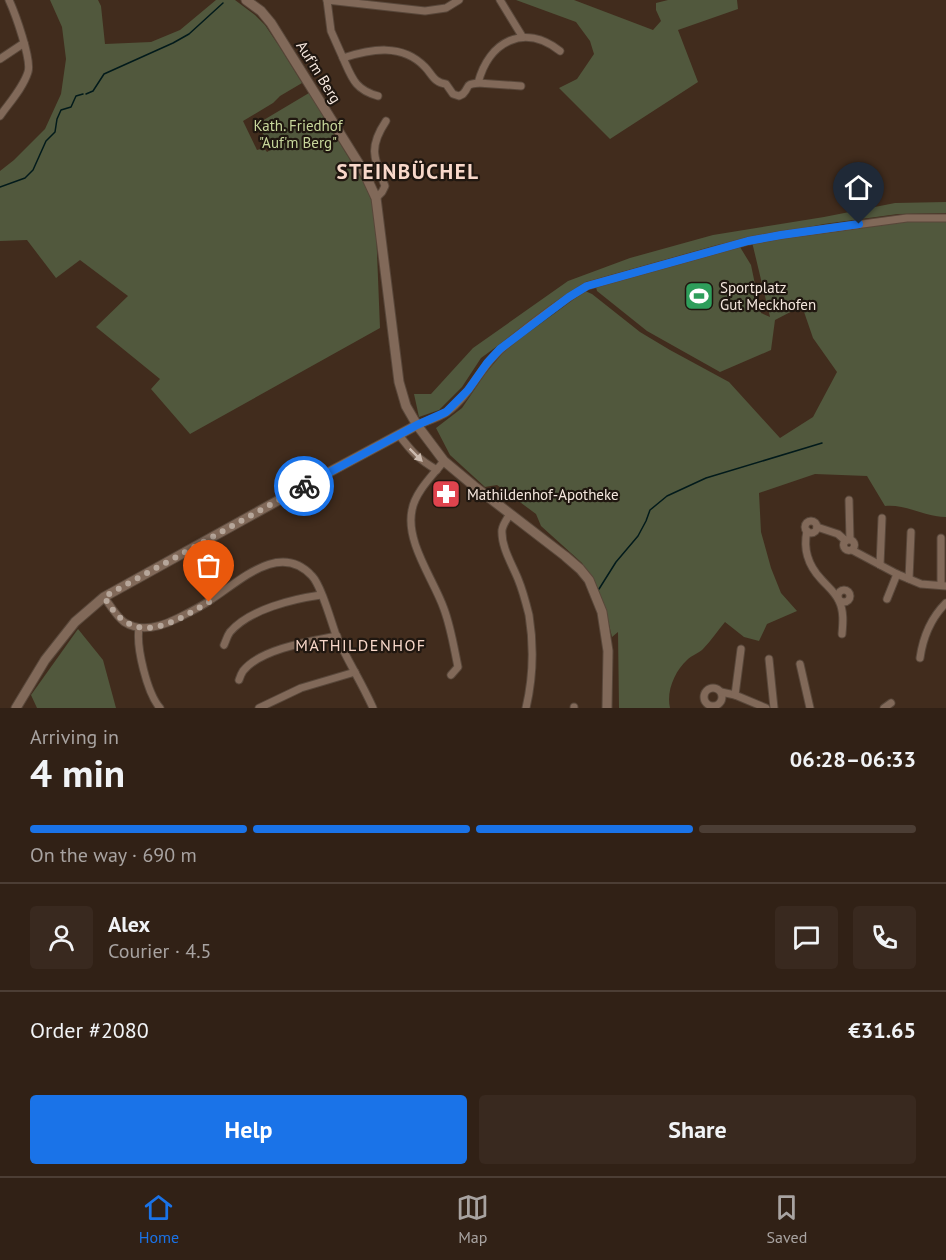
<!DOCTYPE html>
<html lang="en">
<head>
<meta charset="utf-8">
<style>
	:root { --surface:#312116; --page:#39291f; --text:#f1f3f6; --muted:#a8a3a1; --line:#4c3e35; --accent:#1a73e8 }
	body { margin:0; font-family:"PT Sans",sans-serif; background:var(--page); color:var(--text); height:100vh; display:flex; flex-direction:column; font-size:22px; white-space:nowrap }
	* { box-sizing:border-box; margin:0 }
	p { font-size:20px; color:var(--muted) }
	.icon { flex:none; width:33px; height:33px; fill:none; stroke:currentColor; stroke-width:2; stroke-linecap:round; stroke-linejoin:round }
	.map { position:relative; height:708px; overflow:hidden }
	.details { display:flex; flex-direction:column; background:var(--surface); flex:1 }
	.details>* { flex:none }
	.pin { position:absolute; display:grid; place-items:center; width:51px; height:51px; color:#fff; margin:-62px -26px; border-radius:50% 50% 50% 0; rotate:-45deg; box-shadow:0 0 6px #0007 }
	.pin .icon { rotate:45deg }
	.courier { position:absolute; display:grid; place-items:center; width:60px; height:60px; margin:-30px; border:4px solid #1a73e8; border-radius:50%; background:#fff; color:#222; box-shadow:0 2px 8px #0007 }
	.overview em { font-style:normal; font-weight:700 }
	.overview div { display:flex; flex-direction:column-reverse }
	.overview { display:flex; align-items:center; justify-content:space-between; height:102px; padding:0 30px }
	h1 { font-size:39px; font-weight:700; line-height:45px }
	.bar { display:grid; grid-template-columns:repeat(4,1fr); gap:9px 6px; align-content:center; height:72px; padding:0 30px }
	.bar i { height:8px; border-radius:4px; background:var(--line) }
	.bar .selected { background:var(--accent) }
	.bar p { grid-column:span 4 }
	.line { display:flex; align-items:center; gap:15px; padding:0 30px; border-top:2px solid var(--line) }
	.line div { flex:1 }
	.round { display:grid; place-items:center; flex:none; width:63px; height:63px; border-radius:6px; background:var(--page) }
	.action { display:flex; gap:12px; margin-top:auto; padding:12px 30px }
	.action a { flex:1; height:69px; border-radius:6px; background:var(--accent); color:#fff; font-size:24px; font-weight:700; line-height:69px; text-align:center }
	.action a+a { background:var(--page); color:var(--text) }
	.menu { display:flex; justify-content:space-around; align-items:center; height:84px; border-top:2px solid var(--line); background:var(--surface); font-size:16px; color:var(--muted) }
	.menu a { display:grid; justify-items:center; gap:3px }
	.menu .selected { color:var(--accent) }
	.map>svg:first-child { display:block }
	.green { fill:#51583d }
	.lines { fill:none; stroke-linecap:round; stroke-linejoin:round }
	.stream { stroke:#021a1b; stroke-width:1.5 }
	.street-casing { stroke:#58473a; stroke-width:9 }
	.secondary-casing { stroke:#58473a; stroke-width:11 }
	.street { stroke:#816959; stroke-width:7 }
	.secondary { stroke:#816959; stroke-width:9 }
	.oneway { fill:#ccbbaf }
	.done { stroke:#b6a69a; stroke-width:6; stroke-dasharray:0 10.8 }
	.route { stroke:#1a73e8; stroke-width:8 }
	.labels { text-anchor:middle; dominant-baseline:central; stroke-width:4.5; stroke-linejoin:round; paint-order:stroke }
	.street-label { font-size:15px; fill:#f5e7de; stroke:#201710 }
	.park-label { font-size:15px; fill:#c8d79b; stroke:#201710 }
	.poi-label { font-size:15px; fill:#f5e7de; stroke:#201710; text-anchor:start }
	.neighbourhood-label { font-size:16px; letter-spacing:1.5px; fill:#f8d8ca; stroke:#201710 }
	.district-label { font-size:21px; font-weight:bold; letter-spacing:1.5px; fill:#f8d8ca; stroke:#201710 }
</style>
</head>
<body>
<div class="map">
<svg width="946" height="708" viewBox="0 0 946 708">
	<rect width="100%" height="100%" fill="#412c1d"/>
	<!-- green -->
	<g class="green">
		<path d="M 50,0 L 98,0 L 101,6 L 105,44 L 151,42 L 180,30 L 216,0 L 235,0 L 255,15 L 265,25 L 279,46 L 302,83 L 280,96 L 273,103 L 243,121 L 257,150 L 264,148 L 267,152 L 272,149 L 257,124 L 309,93 L 363,181 L 373,204 L 376,228 L 380,328 L 190,434 L 151,389 L 160,379 L 96,327 L 128,296 L 80,260 L 56,278 L 27,240 L 0,241 L 0,171 L 14,160 L 45,129 L 61,94 L 66,59 L 62,27 Z"/>
		<path d="M 516,0 L 574,0 L 653,30 L 661,21 L 656,10 L 656,3 L 668,0 L 737,0 L 738,9 L 678,30 L 698,82 L 610,139 L 559,88 L 577,79 L 594,54 L 590,41 L 576,22 Z"/>
		<path d="M 946,202 L 946,213 L 898,214 L 824,224 L 717,245 L 586,282 L 571,292 L 481,358 L 462,387 L 439,410 L 419,417 L 414,394 L 431,394 L 473,348 L 568,281 L 630,258 L 713,235 L 824,217 L 895,203 Z"/>
		<path d="M 910,221 L 946,221 L 946,517 C 925,517 906,504 885,506 L 867,476 L 815,474 L 759,493 L 761,532 L 771,568 L 781,593 L 797,611 L 767,624 L 759,641 L 744,637 L 725,622 C 718,630 711,641 703,649 C 699,653 692,655 687,660 C 675,671 666,691 670,708 L 619,708 L 618,632 L 612,637 L 605,608 L 582,563 L 541,526 L 536,514 L 497,485 L 485,487 L 450,455 L 436,428 L 462,408 L 485,374 L 506,349 L 585,291 L 592,294 L 640,332 L 670,350 L 729,382 L 780,438 L 813,417 L 837,372 L 813,338 L 802,306 L 775,320 L 771,350 L 720,372 L 647,331 L 597,291 L 596,287 L 740,247 L 751,265 L 761,313 L 770,317 L 752,242 L 808,234 Z"/>
		<path d="M 78,629 L 103,660 L 116,708 L 37,708 L 31,695 Z"/>
	</g>
	<g class="lines">
		<!-- stream -->
		<g class="stream">
			<path d="M 86,94 L 93,91 L 104,74 L 173,43 L 189,34 L 223,3"/>
			<path d="M 0,187 L 25,178 L 33,170 L 46,141 L 55,132 L 57,119 L 61,110 L 71,107 L 76,96 L 83,94"/>
			<path d="M 599,589 L 616,562 L 638,536 L 646,521 L 650,510 L 667,496 L 706,478 L 822,443"/>
		</g>
		<!-- street casing -->
		<g class="street-casing">
			<g id="street">
				<path d="M 327,0 L 331,31 L 343,58 C 371,49 402,43 425,67 C 432,74 434,83 446,84 L 453,94 L 459,96 L 463,94 C 471,85 464,85 478,83 C 489,41 524,23 560,51"/>
				<path d="M 327,0 L 425,11 L 446,8 L 459,0"/>
				<path d="M 500,0 L 522,36"/>
				<path d="M 343,58 C 352,78 355,90 378,96"/>
				<path d="M 0,59 L 24,43"/>
				<path d="M 478,83 L 521,86"/>
				<path d="M 0,116 C 9,103 23,88 28,72 C 32,60 15,13 9,0"/>
				<path d="M 376,198 L 382,192 L 385,186 C 374,158 368,148 386,121"/>
				<path d="M 417,425 C 427,421 438,418 447,412 C 470,396 480,367 501,349 C 528,326 557,304 587,286 L 748,241 L 781,235 L 907,218 L 946,218"/>
				<path d="M 399,435 C 412,452 418,459 437,470"/>
				<path d="M 444,461 C 433,475 415,492 412,510 C 405,542 434,580 444,609 C 451,628 454,648 458,667 L 451,675"/>
				<path d="M 849,500 L 850,540"/>
				<path d="M 510,514 C 507,519 503,524 502,530 C 501,547 512,564 518,579 C 523,591 526,603 529,615 C 534,646 533,678 526,708"/>
				<circle cx="811" cy="527" r="6"/>
				<path d="M 817,527 L 838,534 L 846,541"/>
				<path d="M 807,531 C 803,549 808,565 821,579 C 827,586 835,592 839,601 C 844,611 843,623 842,634"/>
				<path d="M 941,538 L 941,585"/>
				<circle cx="849" cy="545" r="5.5"/>
				<path d="M 852,550 L 897,574 L 921,584 L 946,586"/>
				<path d="M 880,565 L 882,518"/>
				<path d="M 909,579 L 911,532"/>
				<circle cx="844" cy="596" r="6"/>
				<path d="M 104,597 C 110,605 116,616 124,622 C 141,633 160,627 176,619 C 188,613 201,607 212,599 C 240,581 280,541 312,576 C 321,585 331,621 336,635 C 347,660 362,683 373,708"/>
				<path d="M 887,599 L 897,574"/>
				<path d="M 139,628 C 136,647 147,693 160,708"/>
				<path d="M 224,645 C 226,641 227,636 230,632 C 250,609 293,599 321,595"/>
				<path d="M 920,658 C 923,637 931,618 946,603"/>
				<path d="M 769,659 L 774,708"/>
				<path d="M 800,664 L 810,708"/>
				<path d="M 239,680 C 240,677 241,674 243,671 C 260,649 311,641 337,636"/>
				<circle cx="713" cy="697" r="9"/>
				<path d="M 721,692 L 735,695 L 766,708"/>
				<path d="M 735,695 L 741,649"/>
				<path d="M 259,708 L 301,688 L 355,672"/>
				<path d="M 574,708 L 574,707"/>
				<path d="M 884,708 L 891,703"/>
			</g>
		</g>
		<!-- secondary casing -->
		<g class="secondary-casing">
			<g id="secondary">
				<path d="M 246,0 L 261,11 L 271,23 L 364,172 L 376,198 L 399,382 L 406,406 L 417,425 L 444,461 L 474,486 L 565,556 L 580,569 L 589,580 L 602,612 L 608,651 L 607,708"/>
				<path d="M 16,708 L 45,660 L 75,622 L 104,597 L 335,469 L 417,425"/>
			</g>
		</g>
		<!-- street -->
		<use href="#street" class="street"/>
		<!-- secondary -->
		<use href="#secondary" class="secondary"/>
	</g>
	<!-- one-way arrows -->
	<defs><path id="oneway-solid" d="M-6-.8H1V-3.2L6.5 0L1 3.2V.8H-6Z" transform="scale(1.5)"/></defs>
	<use class="oneway" href="#oneway-solid" transform="translate(416 455) rotate(45)"/>
	<g class="lines">
		<!-- done -->
		<path class="done" d="M 209,602 C 186,615 152,639 126,622 C 116,616 110,606 104,597 L 304,486"/>
		<!-- route -->
		<path class="route" d="M 304,486 L 417,425 L 446,412 L 468,390 L 487,363 L 500,349 L 569,297 L 587,286 L 748,241 L 781,235 L 859,224"/>
	</g>
	<!-- icons -->
	<defs>
		<g id="stadium-square" transform="scale(1.5)"><rect x="-9" y="-9" width="18" height="18" rx="4" fill="#2e9e5b" stroke="#201710"/><path d="M0-5a6.5 5 0 1 0 0 10a6.5 5 0 1 0 0-10ZM-3.5-1.8h7v3.6h-7Z" fill="#fff"/></g>
		<g id="pharmacy-square" transform="scale(1.5)"><rect x="-9" y="-9" width="18" height="18" rx="4" fill="#e0444e" stroke="#201710"/><path d="M-2-6h4v4h4v4h-4v4h-4v-4h-4v-4h4Z" fill="#fff"/></g>
	</defs>
	<g fill-rule="evenodd">
		<use href="#stadium-square" x="699" y="296"/>
		<use href="#pharmacy-square" x="446" y="494"/>
	</g>
	<g class="labels">
		<!-- street labels -->
		<g class="street-label">
			<text transform="translate(319 72) rotate(58)">Auf'm Berg</text>
		</g>
		<!-- park labels -->
		<g class="park-label">
			<text x="298" y="125">Kath. Friedhof<tspan x="298" dy="17">"Auf'm Berg"</tspan></text>
		</g>
		<!-- poi labels -->
		<g class="poi-label">
			<text x="720" y="287">Sportplatz<tspan x="720" dy="17">Gut Meckhofen</tspan></text>
			<text x="467" y="494">Mathildenhof-Apotheke</text>
		</g>
		<!-- neighbourhood labels -->
		<g class="neighbourhood-label">
			<text x="361" y="645">MATHILDENHOF</text>
		</g>
		<!-- district labels -->
		<g class="district-label">
			<text x="408" y="171">STEINBÜCHEL</text>
		</g>
	</g>
</svg>
<div class="pin" style="left:209px;top:602px;background:#ea580c"><svg class="icon" aria-label="bag" viewBox="0 0 24 24"><path d="M5 8h14l-1 12H6zM9 8a3 3 0 0 1 6 0"/></svg></div>
<div class="pin" style="left:859px;top:224px;background:#1f2937"><svg class="icon" aria-label="home" viewBox="0 0 24 24"><path d="M3 11l9-7 9 7M6 9v11h12V9"/></svg></div>
<div class="courier" style="left:304px;top:486px"><svg class="icon" aria-label="bike" viewBox="0 0 24 24"><circle cx="6" cy="16" r="4"/><circle cx="18" cy="16" r="4"/><path d="M6 16l4-8h5l3 8M10 8l3 8H6M13 5h3"/></svg></div>
</div>
<section class="details">
<div class="overview"><div><h1>4 min</h1><p>Arriving in</p></div><em>06:28–06:33</em></div>
<div class="bar"><i class="selected"></i><i class="selected"></i><i class="selected"></i><i></i><p>On the way · 690 m</p></div>
<div class="line" style="height:108px"><a class="round"><svg class="icon" aria-label="person" viewBox="0 0 24 24"><circle cx="12" cy="8" r="4"/><path d="M4 21q1-7 8-7t8 7"/></svg></a><div><b>Alex</b><p>Courier · 4.5</p></div><a class="round"><svg class="icon" aria-label="chat" viewBox="0 0 24 24"><path d="M4 5h16v11H9l-5 4z"/></svg></a><a class="round"><svg class="icon" aria-label="phone" viewBox="0 0 24 24"><path d="M5 4h4l2 5-3 2q2 4 5 5l2-3 5 2v4C11 20 4 13 5 4z"/></svg></a></div>
<div class="line" style="height:78px"><div>Order #2080</div><b>€31.65</b></div>
<div class="action"><a>Help</a><a>Share</a></div>
</section>
<nav class="menu">
<a class="selected"><svg class="icon" aria-label="home" viewBox="0 0 24 24"><path d="M3 11l9-7 9 7M6 9v11h12V9"/></svg>Home</a>
<a><svg class="icon" aria-label="map" viewBox="0 0 24 24"><path d="M3 6l6-2 6 2 6-2v14l-6 2-6-2-6 2zM9 4v14M15 6v14"/></svg>Map</a>
<a><svg class="icon" aria-label="saved" viewBox="0 0 24 24"><path d="M7 4h10v16l-5-4-5 4z"/></svg>Saved</a>
</nav>
</body>
</html>
